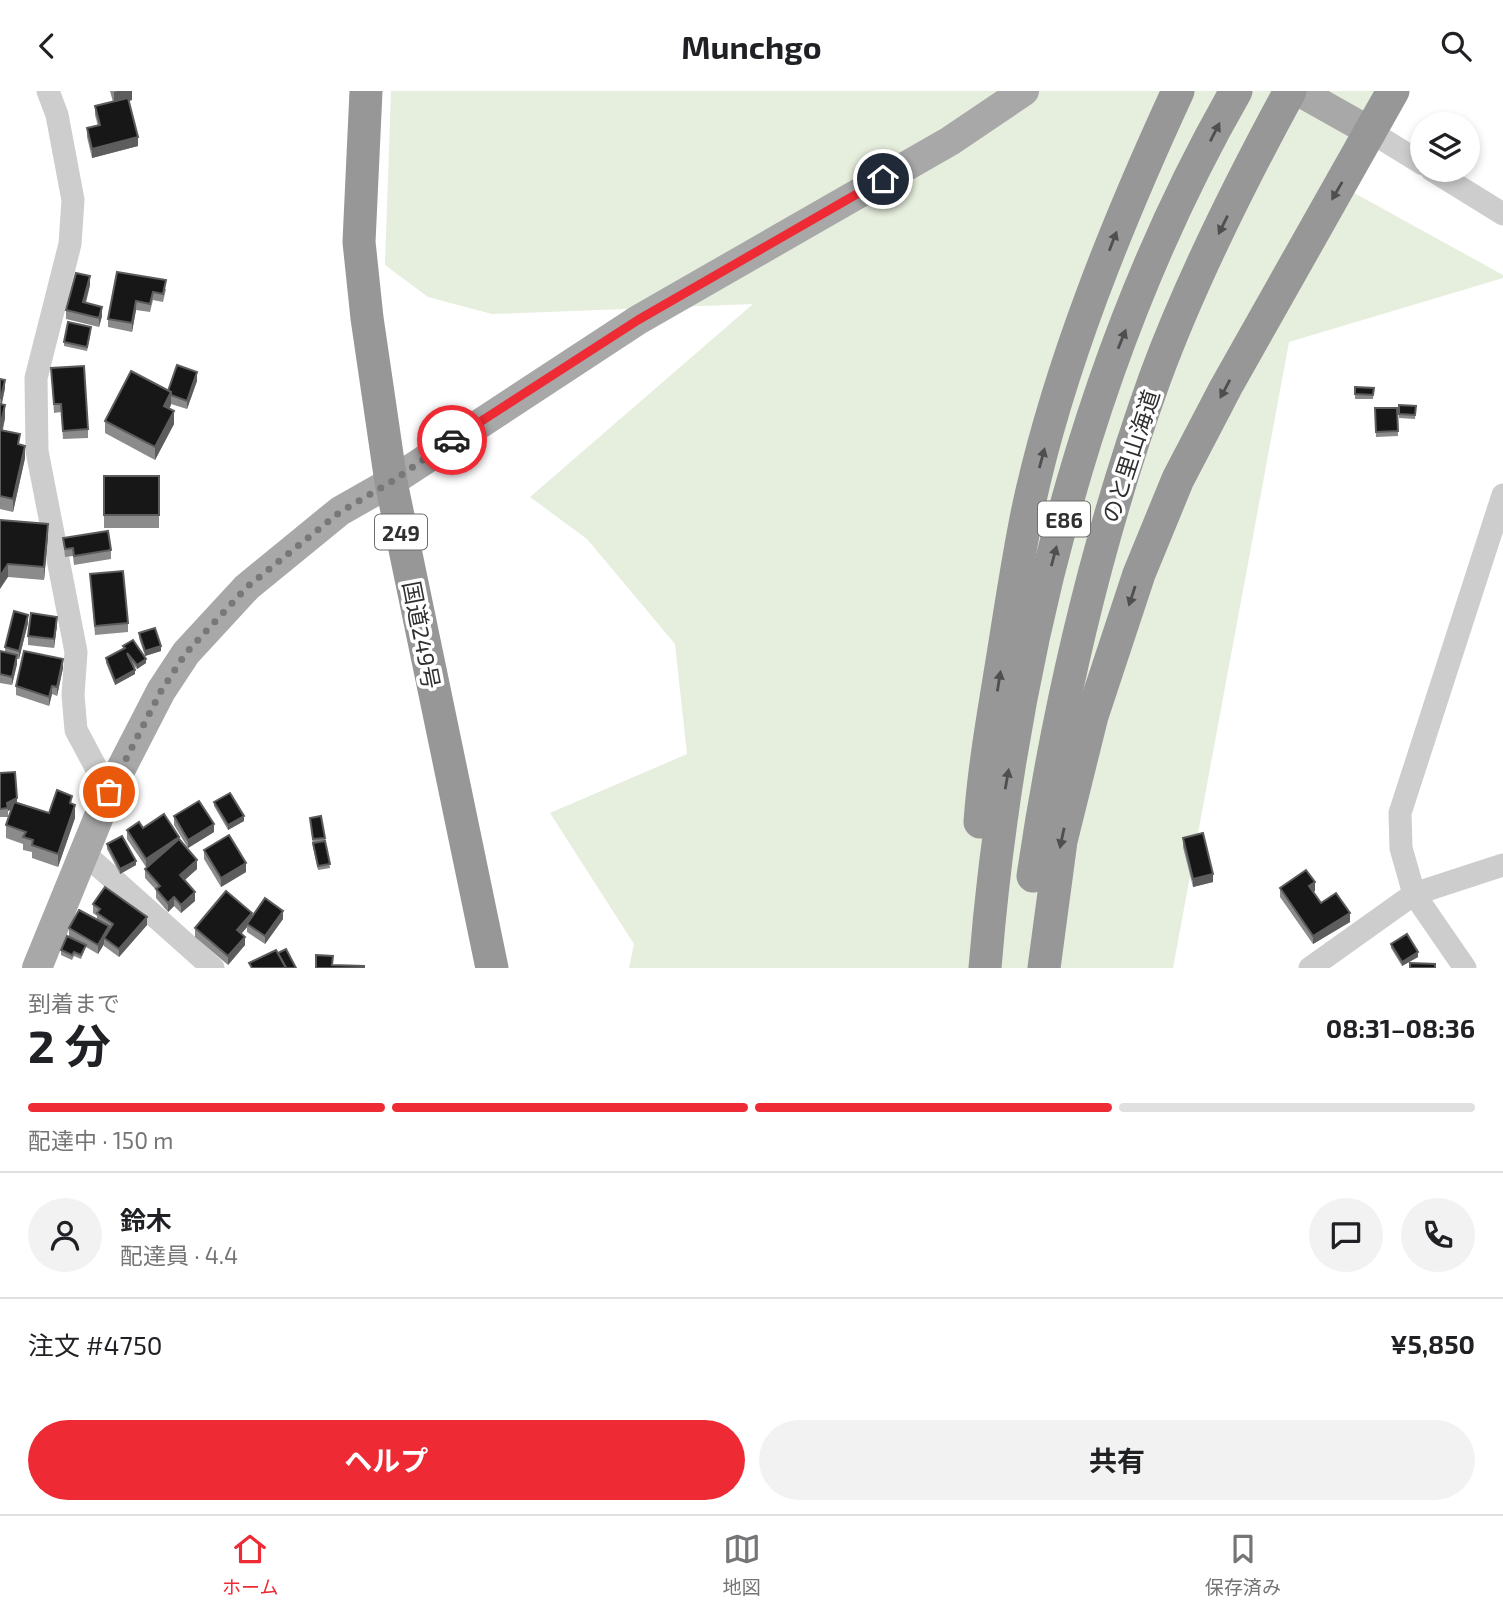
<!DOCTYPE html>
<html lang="ja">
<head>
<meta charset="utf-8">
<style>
	:root { --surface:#fff; --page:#f2f2f2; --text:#202124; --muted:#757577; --line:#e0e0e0; --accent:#ee2b34 }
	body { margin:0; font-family:"Exo 2","Noto Sans JP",sans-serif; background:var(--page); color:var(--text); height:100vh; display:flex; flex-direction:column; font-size:26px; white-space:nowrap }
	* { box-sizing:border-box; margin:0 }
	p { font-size:23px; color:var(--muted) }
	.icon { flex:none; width:38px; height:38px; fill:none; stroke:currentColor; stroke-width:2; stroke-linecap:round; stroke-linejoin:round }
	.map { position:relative; height:877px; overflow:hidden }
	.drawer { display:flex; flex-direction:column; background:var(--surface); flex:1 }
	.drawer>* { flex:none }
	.buttons { position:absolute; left:1410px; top:21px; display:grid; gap:14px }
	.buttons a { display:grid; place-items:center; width:70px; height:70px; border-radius:50%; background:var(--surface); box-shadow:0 4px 10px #0003; font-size:35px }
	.pin { position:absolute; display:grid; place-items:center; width:60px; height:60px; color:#fff; margin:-30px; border:4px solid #fff; border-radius:50%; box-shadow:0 2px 7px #0007 }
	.courier { position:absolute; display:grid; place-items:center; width:70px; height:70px; margin:-35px; border:5px solid #ee2b34; border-radius:50%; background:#fff; color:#222; box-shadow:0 2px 9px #0007 }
	.headline em { font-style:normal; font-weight:700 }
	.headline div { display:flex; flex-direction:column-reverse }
	.headline { display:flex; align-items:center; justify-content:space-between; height:119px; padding:0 28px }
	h1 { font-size:46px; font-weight:700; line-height:52px }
	.bar { display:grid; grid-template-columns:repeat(4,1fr); gap:10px 7px; align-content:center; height:84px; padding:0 28px }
	.bar i { height:9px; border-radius:5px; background:var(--line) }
	.bar .current { background:var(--accent) }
	.bar p { grid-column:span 4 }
	.line { display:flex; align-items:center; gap:18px; padding:0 28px; border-top:2px solid var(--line) }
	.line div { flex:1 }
	.round { display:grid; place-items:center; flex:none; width:74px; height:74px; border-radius:37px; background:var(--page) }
	.action { display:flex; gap:14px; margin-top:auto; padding:14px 28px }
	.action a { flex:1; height:80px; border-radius:42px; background:var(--accent); color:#fff; font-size:28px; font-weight:700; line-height:80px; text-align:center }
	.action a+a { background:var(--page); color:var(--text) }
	header { display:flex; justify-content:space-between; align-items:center; height:91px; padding:0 28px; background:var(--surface); font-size:32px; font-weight:700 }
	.tab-bar { display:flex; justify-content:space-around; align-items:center; height:98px; border-top:2px solid var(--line); background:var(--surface); font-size:19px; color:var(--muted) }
	.tab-bar a { display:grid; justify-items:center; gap:4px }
	.tab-bar .current { color:var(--accent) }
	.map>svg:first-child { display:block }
	.green { fill:#e6eedd }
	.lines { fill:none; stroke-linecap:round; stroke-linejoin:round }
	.minor { stroke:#cdcdcd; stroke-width:23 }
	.major { stroke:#a8a8a8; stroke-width:30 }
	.highway { stroke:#979797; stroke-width:33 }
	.wall { fill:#8b8b8b }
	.shaded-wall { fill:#5d5d5d }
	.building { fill:#171717; stroke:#5d5d5d; stroke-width:2 }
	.oneway { fill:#4f4f4f }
	.done { stroke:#787878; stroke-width:7; stroke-dasharray:0 12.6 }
	.route { stroke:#ee2b34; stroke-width:9 }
	.labels { text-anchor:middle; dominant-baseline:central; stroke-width:7; stroke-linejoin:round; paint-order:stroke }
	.shield { fill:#fff; stroke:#6e6e6e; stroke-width:2 }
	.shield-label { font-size:21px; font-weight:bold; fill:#303030 }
	.street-label { font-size:23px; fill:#303030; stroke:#fff }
</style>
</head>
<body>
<header><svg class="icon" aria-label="back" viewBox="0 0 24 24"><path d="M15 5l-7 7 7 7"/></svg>Munchgo<svg class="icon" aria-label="search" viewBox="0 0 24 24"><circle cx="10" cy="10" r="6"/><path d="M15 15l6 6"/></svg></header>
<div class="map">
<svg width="1503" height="877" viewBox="0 0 1503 877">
	<rect width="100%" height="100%" fill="#fff"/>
	<!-- green -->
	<path class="green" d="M 391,0 L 1409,0 L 1347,98 L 1503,184 L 1503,187 L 1289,251 L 1173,877 L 629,877 L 634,853 L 550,722 L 687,663 L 675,553 L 587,448 L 530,406 L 753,213 L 492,223 L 428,206 L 385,174 Z"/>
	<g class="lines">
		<!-- minor -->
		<g class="minor">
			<path d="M 48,0 L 57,24 L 73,109 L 70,153 L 36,287 L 37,360 L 76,561 L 73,604 L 76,639 L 109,701"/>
			<path d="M 1371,41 L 1423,73"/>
			<path d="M 1432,79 L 1503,123"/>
			<path d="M 85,763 L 213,877"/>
			<path d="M 1310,877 L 1414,803 L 1503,774"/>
			<path d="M 1465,877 L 1414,803 L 1401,757 L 1400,722 L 1503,404"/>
		</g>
		<!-- major -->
		<g class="major">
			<path d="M 1298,0 L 1371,41"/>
			<path d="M 37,877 L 109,701 L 161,600 L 186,562 L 247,496 L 340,420 L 391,391 L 638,229 L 950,50 L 1024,0"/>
		</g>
		<!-- highway -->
		<g class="highway">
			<path d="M 366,0 L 359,151 L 367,227 L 391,391 L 492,877"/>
			<path d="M 980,731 C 984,675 994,620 1003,564 C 1011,515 1018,466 1028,418 C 1058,277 1118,130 1178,0"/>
			<path d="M 1033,785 C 1058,615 1097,448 1155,287 C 1191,189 1240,92 1290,0"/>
			<path d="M 985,877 C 1009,579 1086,261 1236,0"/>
			<path d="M 1044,877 L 1061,750 L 1092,625 L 1139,483 L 1178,388 L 1226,296 L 1393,0"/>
		</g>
	</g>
	<!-- wall -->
	<g class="wall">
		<path d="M 110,0 L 132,0 L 132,9 L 129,10 L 138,55 L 92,67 L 87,46 L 87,37 L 98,35 L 95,24 L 95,15 L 113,11 Z"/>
		<path d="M 117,181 L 166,198 L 163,211 L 153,209 L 150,221 L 136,219 L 132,241 L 108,236 L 108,228 Z"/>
		<path d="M 90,194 L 86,212 L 102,225 L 99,236 L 66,228 L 66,219 Z"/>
		<path d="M 91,241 L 87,260 L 64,255 L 64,251 Z"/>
		<path d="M 51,277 L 88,338 L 88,347 L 63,348 L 61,321 L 54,322 Z"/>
		<path d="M 0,288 L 5,297 L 2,313 L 5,327 L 3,339 L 20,354 L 25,367 L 13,421 L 0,418 Z"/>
		<path d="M 197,290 L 187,318 L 171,313 L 169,318 L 174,333 L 155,369 L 105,342 L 105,330 Z"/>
		<path d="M 1355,296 L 1374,297 L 1373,308 L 1355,308 Z"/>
		<path d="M 1399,314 L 1416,315 L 1415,328 L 1399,327 Z"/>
		<path d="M 1375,317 L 1397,317 L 1398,345 L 1376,346 Z"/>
		<rect x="104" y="385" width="55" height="52"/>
		<path d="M 0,429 L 48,445 L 44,489 L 8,486 Z"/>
		<path d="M 63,447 L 111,459 L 111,468 L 74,474 L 73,465 L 65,466 Z"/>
		<path d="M 90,483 L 128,532 L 128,541 L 95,544 Z"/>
		<path d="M 28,532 L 19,568 L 17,568 L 17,573 L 12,594 L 0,592 L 0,560 L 5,561 L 5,556 Z"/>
		<path d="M 57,534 L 54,557 L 28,554 L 28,545 Z"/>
		<path d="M 139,542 L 161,560 L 145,565 L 139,547 Z"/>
		<path d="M 123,555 L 146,572 L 137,578 L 133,574 L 135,583 L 115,594 L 106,572 L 106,567 L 123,558 Z"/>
		<path d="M 63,577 L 57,605 L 52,603 L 49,615 L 16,604 L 16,595 Z"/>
		<path d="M 0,682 L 17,711 L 49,722 L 72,713 L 75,727 L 58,776 L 32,767 L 32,761 L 23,759 L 23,753 L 6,747 L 6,734 L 11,718 L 8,720 L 8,726 L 0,726 Z"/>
		<path d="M 214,711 L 244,730 L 228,739 L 214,715 Z"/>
		<path d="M 174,725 L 214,741 L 188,757 L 174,734 Z"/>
		<path d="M 310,727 L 325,747 L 330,777 L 318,779 L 313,756 Z"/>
		<path d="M 143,737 L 179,749 L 197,778 L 185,789 L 195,810 L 181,822 L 174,815 L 168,821 L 156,807 L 156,799 L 145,787 L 145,778 L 150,773 L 146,776 L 127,748 L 127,739 Z"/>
		<path d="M 1183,747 L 1213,791 L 1193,796 L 1183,756 Z"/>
		<path d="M 107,753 L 136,774 L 120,783 L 107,758 Z"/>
		<path d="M 204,759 L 246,781 L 221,796 L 204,768 Z"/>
		<path d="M 1280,797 L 1315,800 L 1313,801 L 1321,812 L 1350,831 L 1313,853 L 1280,806 Z"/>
		<path d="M 93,813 L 147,834 L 119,866 L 104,855 L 104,853 L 98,863 L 86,856 L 81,868 L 74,865 L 72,869 L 61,864 L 61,859 L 69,846 L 69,837 L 97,829 L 97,825 L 93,822 Z"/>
		<path d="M 252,826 L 283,828 L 265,853 L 247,841 L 247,836 L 241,843 L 245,854 L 228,874 L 195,846 L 195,837 Z"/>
		<path d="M 1391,853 L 1418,866 L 1402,875 L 1391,857 Z"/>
	</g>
	<!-- shaded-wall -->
	<g class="shaded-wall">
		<path d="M 118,0 L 132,0 L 132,9 L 114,14 L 114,1 Z"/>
		<path d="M 138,46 L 138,55 L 92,67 L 92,58 Z"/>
		<path d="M 90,185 L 90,194 L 83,220 L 83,211 Z"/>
		<path d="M 136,210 L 136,219 L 132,241 L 132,232 Z"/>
		<path d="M 102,216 L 102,225 L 99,236 L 99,227 Z"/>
		<path d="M 197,281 L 197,290 L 187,318 L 187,310 Z"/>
		<path d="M 5,289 L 5,297 L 1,315 L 1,307 Z"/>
		<path d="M 171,301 L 171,314 L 164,328 L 164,315 Z"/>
		<path d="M 5,314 L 5,327 L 0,348 L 0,336 Z"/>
		<path d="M 174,320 L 174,333 L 155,369 L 155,356 Z"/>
		<path d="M 25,355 L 25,367 L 13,421 L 13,408 Z"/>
		<path d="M 48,433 L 48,445 L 44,489 L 44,476 Z"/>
		<path d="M 8,473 L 8,486 L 0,498 L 0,485 Z"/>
		<path d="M 28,524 L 28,532 L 19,568 L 19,560 Z"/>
		<path d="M 57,526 L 57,534 L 54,557 L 54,548 Z"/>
		<path d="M 161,555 L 161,560 L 145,565 L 145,560 Z"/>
		<path d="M 17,564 L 17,573 L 12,594 L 12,586 Z"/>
		<path d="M 63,568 L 63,577 L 57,605 L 57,596 Z"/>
		<path d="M 146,568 L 146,572 L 137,578 L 137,574 Z"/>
		<path d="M 135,579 L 135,583 L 115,594 L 115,590 Z"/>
		<path d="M 52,595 L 52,603 L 49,615 L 49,606 Z"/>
		<path d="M 17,707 L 17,716 L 8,720 L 7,712 Z"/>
		<path d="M 75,714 L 75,727 L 58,776 L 58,763 Z"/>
		<path d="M 244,725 L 244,730 L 228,739 L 228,734 Z"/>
		<path d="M 214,733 L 214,741 L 188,757 L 188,749 Z"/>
		<path d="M 179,746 L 179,755 L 146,776 L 146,768 Z"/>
		<path d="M 197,769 L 197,778 L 180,793 L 180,784 Z"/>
		<path d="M 136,770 L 136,774 L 120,783 L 120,778 Z"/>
		<path d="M 246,772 L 246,781 L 221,796 L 221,787 Z"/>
		<path d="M 1213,783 L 1213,791 L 1193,796 L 1193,788 Z"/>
		<path d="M 1315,791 L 1315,800 L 1309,804 L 1309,795 Z"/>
		<path d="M 195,801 L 195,810 L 181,822 L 181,814 Z"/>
		<path d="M 174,806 L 174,815 L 168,821 L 168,812 Z"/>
		<path d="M 283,820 L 283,828 L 265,853 L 265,845 Z"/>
		<path d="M 252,822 L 252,830 L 247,833 L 247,836 L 237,848 L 237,839 Z"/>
		<path d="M 1350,822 L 1350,831 L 1313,853 L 1313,845 Z"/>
		<path d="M 147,826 L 147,834 L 119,866 L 119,858 Z"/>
		<path d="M 109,835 L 109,844 L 104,847 L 104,853 L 98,863 L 98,854 Z"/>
		<path d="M 245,846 L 245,854 L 228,874 L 228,865 Z"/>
		<path d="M 1418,861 L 1418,866 L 1402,875 L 1402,871 Z"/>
	</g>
	<!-- building -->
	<g class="building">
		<path d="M 128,7 L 138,46 L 92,58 L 87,37 L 100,34 L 95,15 Z"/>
		<path d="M 117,181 L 166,189 L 163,203 L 153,201 L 150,213 L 136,210 L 132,232 L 108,228 Z"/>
		<path d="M 76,182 L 90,185 L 83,211 L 102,216 L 99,227 L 66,219 Z"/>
		<path d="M 68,231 L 91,236 L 87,256 L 64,251 Z"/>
		<path d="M 177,274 L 197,281 L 187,310 L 171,304 L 171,301 L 168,300 Z"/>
		<path d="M 84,275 L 88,338 L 63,340 L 61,313 L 54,313 L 51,277 Z"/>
		<path d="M 131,280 L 171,301 L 164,315 L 174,320 L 155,356 L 105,330 Z"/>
		<path d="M 0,288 L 5,289 L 1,307 L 0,306 Z"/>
		<path d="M 1355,296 L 1374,297 L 1373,304 L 1355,303 Z"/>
		<path d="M 0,313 L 5,314 L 0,336 Z"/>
		<path d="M 1399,314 L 1416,315 L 1415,324 L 1399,323 Z"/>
		<path d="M 1375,317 L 1397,317 L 1398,340 L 1376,341 Z"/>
		<path d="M 0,339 L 20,343 L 18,353 L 25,355 L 13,408 L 0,405 Z"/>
		<rect x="104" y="385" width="55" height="39"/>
		<path d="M 0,429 L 48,433 L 44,476 L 8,473 L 0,485 Z"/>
		<path d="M 108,440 L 111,459 L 74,465 L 73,457 L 65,458 L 63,447 Z"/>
		<path d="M 123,480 L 128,532 L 95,535 L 90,483 Z"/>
		<path d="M 14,520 L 28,524 L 19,560 L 5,556 Z"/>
		<path d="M 31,522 L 57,526 L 54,548 L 28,545 Z"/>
		<path d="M 155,537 L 161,555 L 145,560 L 139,542 Z"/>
		<path d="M 133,549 L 146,568 L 137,574 L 127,562 L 135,579 L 115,590 L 106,567 L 125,557 L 123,555 Z"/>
		<path d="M 0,560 L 17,564 L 12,586 L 0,583 Z"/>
		<path d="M 24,560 L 63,568 L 57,596 L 52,595 L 49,606 L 16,595 Z"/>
		<path d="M 15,681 L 17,707 L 7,712 L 8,717 L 0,718 L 0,682 Z"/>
		<path d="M 57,699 L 72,705 L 70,712 L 75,714 L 58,763 L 32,754 L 33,749 L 23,746 L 26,741 L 6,734 L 14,711 L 49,722 Z"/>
		<path d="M 230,702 L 244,725 L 228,734 L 214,711 Z"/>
		<path d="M 199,710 L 214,733 L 188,749 L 174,725 Z"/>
		<path d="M 164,723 L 179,746 L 146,768 L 127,739 L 139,731 L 143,737 Z"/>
		<path d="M 321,725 L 325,747 L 313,748 L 310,727 Z"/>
		<path d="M 1203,742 L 1213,783 L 1193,788 L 1183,747 Z"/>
		<path d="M 229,744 L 246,772 L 221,787 L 204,759 Z"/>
		<path d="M 122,745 L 136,770 L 120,778 L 107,753 Z"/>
		<path d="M 179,748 L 197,769 L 180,784 L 195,801 L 181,814 L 174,806 L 168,812 L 156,798 L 160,795 L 145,778 Z"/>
		<path d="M 325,750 L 330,773 L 318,775 L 313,752 Z"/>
		<path d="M 1306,779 L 1315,791 L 1309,795 L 1321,812 L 1336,802 L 1350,822 L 1313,845 L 1280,797 Z"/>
		<path d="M 105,796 L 147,826 L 119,858 L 104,847 L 113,833 L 97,822 L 100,818 L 93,813 Z"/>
		<path d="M 226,800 L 252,822 L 237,839 L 245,846 L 228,865 L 195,837 Z"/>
		<path d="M 265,807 L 283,820 L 265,845 L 247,833 Z"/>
		<path d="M 79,819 L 109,835 L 98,854 L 69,837 Z"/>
		<path d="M 1407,843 L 1418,861 L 1402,871 L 1391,853 Z"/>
		<path d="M 67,845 L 86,854 L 81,864 L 74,861 L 72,864 L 61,859 Z"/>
		<path d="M 286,858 L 296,877 L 286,877 L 278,862 Z"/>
		<path d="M 276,859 L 286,877 L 252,877 L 249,872 Z"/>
		<path d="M 316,864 L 333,865 L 332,874 L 364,875 L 364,877 L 316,877 Z"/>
		<path d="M 1410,872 L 1435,873 L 1435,877 L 1410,877 Z"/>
	</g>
	<!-- one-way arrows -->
	<defs><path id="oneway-solid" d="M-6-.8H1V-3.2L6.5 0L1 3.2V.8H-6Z" transform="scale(1.75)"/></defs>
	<g class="oneway">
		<use href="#oneway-solid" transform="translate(1215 41) rotate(-63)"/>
		<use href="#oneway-solid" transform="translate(1337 100) rotate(120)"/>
		<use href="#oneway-solid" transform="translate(1223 134) rotate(116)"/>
		<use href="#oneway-solid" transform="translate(1113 150) rotate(-69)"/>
		<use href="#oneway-solid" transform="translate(1122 248) rotate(-68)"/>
		<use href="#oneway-solid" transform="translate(1225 298) rotate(118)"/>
		<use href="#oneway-solid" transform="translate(1042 367) rotate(-75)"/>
		<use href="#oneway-solid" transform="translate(1054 465) rotate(-75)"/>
		<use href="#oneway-solid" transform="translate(1132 505) rotate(108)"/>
		<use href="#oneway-solid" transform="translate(999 590) rotate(-81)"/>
		<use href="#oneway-solid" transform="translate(1007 688) rotate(-80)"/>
		<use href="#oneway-solid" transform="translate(1062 747) rotate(102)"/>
	</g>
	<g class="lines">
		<!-- done -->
		<path class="done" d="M 109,701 L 161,600 L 186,562 L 247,496 L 340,421 L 391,391 L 452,349"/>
		<!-- route -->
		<path class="route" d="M 452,349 L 638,229 L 883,88"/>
	</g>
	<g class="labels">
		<!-- shield labels -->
		<g class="shield">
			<rect x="1038" y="410.5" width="52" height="35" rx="5"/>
			<rect x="375" y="423.5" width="52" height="35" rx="5"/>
		</g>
		<g class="shield-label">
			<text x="1064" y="428">E86</text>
			<text x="401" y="441">249</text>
		</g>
		<!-- street labels -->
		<g class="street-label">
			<text transform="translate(1130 365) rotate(-72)">のと里山海道</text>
			<text transform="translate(422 544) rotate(79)">国道249号</text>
		</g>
	</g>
</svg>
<div class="buttons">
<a><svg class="icon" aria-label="layers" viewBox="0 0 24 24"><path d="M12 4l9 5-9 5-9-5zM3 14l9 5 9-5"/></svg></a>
</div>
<div class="pin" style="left:109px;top:701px;background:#ea580c"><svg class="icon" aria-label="bag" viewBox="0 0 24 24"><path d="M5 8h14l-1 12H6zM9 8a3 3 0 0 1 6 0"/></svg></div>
<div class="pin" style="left:883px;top:88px;background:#1f2937"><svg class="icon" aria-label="home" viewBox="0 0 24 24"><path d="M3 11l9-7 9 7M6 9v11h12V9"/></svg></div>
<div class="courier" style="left:452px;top:349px"><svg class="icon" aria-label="car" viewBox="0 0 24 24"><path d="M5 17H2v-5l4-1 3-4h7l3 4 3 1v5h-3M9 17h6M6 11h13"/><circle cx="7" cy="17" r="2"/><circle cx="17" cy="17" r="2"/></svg></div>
</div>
<section class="drawer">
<div class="headline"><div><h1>2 分</h1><p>到着まで</p></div><em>08:31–08:36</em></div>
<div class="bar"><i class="current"></i><i class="current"></i><i class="current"></i><i></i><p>配達中 · 150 m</p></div>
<div class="line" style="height:126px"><a class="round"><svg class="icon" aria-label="person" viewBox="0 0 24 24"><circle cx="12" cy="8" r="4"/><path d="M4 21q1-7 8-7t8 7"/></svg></a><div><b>鈴木</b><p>配達員 · 4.4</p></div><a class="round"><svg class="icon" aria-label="chat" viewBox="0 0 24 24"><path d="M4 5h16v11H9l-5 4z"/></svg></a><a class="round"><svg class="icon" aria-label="phone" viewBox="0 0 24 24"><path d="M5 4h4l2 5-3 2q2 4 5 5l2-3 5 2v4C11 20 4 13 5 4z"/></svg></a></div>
<div class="line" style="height:91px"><div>注文 #4750</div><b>¥5,850</b></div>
<div class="action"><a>ヘルプ</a><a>共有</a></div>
</section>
<nav class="tab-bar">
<a class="current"><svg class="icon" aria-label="home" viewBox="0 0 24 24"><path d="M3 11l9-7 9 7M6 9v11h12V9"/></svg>ホーム</a>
<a><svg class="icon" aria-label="map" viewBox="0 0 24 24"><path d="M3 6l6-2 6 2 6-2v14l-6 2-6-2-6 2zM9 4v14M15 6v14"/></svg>地図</a>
<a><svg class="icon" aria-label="saved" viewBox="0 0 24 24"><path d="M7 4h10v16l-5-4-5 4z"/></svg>保存済み</a>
</nav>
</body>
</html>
